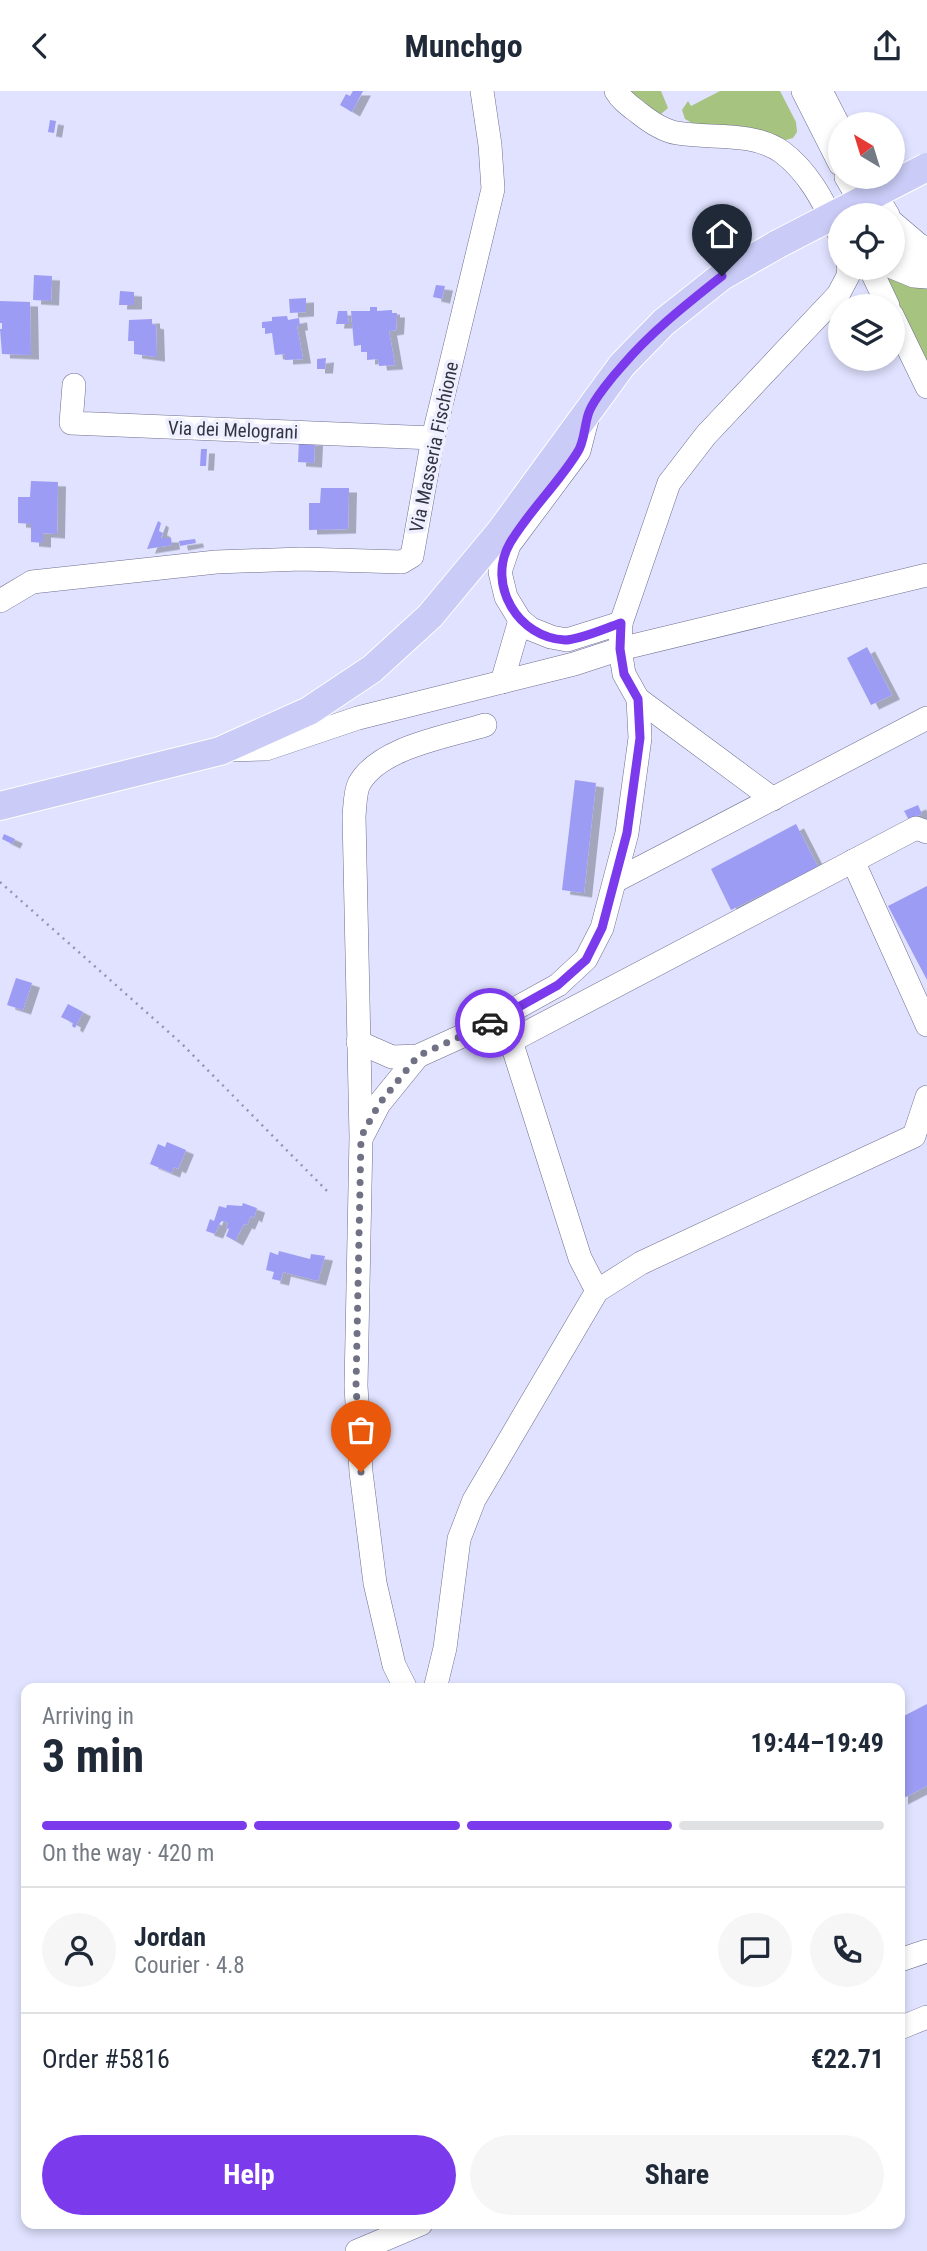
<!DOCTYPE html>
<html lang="en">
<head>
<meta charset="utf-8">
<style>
	:root { --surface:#fff; --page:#f6f6f7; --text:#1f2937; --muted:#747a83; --line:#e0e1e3; --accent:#7c3aed }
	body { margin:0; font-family:"Roboto Condensed",sans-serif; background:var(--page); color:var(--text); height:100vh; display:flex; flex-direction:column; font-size:26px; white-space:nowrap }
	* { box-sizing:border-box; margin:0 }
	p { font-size:23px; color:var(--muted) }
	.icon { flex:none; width:38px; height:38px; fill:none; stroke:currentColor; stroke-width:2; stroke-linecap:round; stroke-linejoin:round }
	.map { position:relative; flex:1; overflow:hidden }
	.drawer { position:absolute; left:21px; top:1592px; width:884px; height:546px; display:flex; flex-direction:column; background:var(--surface); border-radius:14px; box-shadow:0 4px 10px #0003 }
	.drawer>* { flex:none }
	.needle { width:46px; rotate:322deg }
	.fabs { position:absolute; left:828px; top:21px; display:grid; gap:14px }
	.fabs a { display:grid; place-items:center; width:77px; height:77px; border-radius:50%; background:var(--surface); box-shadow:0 4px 10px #0003; font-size:35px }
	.pin { position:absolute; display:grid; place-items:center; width:60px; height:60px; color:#fff; margin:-72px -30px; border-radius:50% 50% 50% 0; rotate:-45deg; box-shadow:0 0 7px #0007 }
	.pin .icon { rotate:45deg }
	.courier { position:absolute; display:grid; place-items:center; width:70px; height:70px; margin:-35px; border:5px solid #7c3aed; border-radius:50%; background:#fff; color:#222; box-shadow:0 2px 9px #0007 }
	.headline em { font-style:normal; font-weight:700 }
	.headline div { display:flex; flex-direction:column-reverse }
	.headline { display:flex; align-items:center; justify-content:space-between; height:119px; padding:0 21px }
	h1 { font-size:46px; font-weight:700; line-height:52px }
	.bar { display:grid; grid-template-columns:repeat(4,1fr); gap:10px 7px; align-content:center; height:84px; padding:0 21px }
	.bar i { height:9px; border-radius:5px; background:var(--line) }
	.bar .active { background:var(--accent) }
	.bar p { grid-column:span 4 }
	.line { display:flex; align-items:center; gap:18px; padding:0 21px; border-top:2px solid var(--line) }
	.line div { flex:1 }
	.round { display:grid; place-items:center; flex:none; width:74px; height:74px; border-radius:37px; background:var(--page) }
	.primary-button { display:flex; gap:14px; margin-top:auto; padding:14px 21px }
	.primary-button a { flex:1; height:80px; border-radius:42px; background:var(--accent); color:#fff; font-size:28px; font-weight:700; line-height:80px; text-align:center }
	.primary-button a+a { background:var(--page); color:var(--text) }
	header { display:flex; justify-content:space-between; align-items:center; height:91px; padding:0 21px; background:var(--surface); font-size:32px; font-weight:700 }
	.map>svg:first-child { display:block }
	.green { fill:#a6c380 }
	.building { fill:#9c9cf4; filter:url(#shadow) }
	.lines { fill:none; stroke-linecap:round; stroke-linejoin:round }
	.minor-casing { stroke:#6d6e8e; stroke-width:24 }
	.major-casing { stroke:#fff; stroke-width:30 }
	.path { stroke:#9495ac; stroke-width:2.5; stroke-dasharray:2 5; stroke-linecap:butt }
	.minor { stroke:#fff; stroke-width:23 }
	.major { stroke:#cacbf6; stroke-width:28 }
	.major-bridge-casing { stroke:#fff; stroke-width:30; stroke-linecap:butt }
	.major-bridge { stroke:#cacbf6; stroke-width:28 }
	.done { stroke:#707184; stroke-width:7; stroke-dasharray:0 12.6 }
	.route { stroke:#7c3aed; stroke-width:9 }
	.labels { text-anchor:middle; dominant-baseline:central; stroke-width:7; stroke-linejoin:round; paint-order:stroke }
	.street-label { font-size:19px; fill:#333442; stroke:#eff0ff }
</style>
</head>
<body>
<header><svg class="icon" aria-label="back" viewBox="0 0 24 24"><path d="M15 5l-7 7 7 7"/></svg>Munchgo<svg class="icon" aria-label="share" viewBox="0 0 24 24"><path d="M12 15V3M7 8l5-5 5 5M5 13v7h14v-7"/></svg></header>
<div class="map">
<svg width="927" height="2160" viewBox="0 0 927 2160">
	<defs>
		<filter id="shadow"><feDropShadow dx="8" dy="4.5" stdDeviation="0" flood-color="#0004"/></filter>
	</defs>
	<rect width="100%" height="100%" fill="#e0e2ff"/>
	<!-- green -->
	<g class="green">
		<path d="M 630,0 L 661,0 L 668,17 L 661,23 L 657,21 Z"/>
		<path d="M 720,0 L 780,0 L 796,31 L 797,41 L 793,47 L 782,50 L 753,38 L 694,33 L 685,28 L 682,19 L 688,10 L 691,15 Z"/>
		<path d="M 879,177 L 927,193 L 927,284 Z"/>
	</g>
	<!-- building -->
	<g class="building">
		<path d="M 353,0 L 363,0 L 352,21 L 340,14 L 346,3 L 350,5 Z"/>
		<path d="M 50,29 L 56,30 L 54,42 L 48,41 Z"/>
		<path d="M 34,184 L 52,185 L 51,210 L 33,209 Z"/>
		<path d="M 436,194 L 445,195 L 442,208 L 433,206 Z"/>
		<path d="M 120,200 L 134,201 L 134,214 L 119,214 Z"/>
		<path d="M 306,207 L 306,221 L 290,222 L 289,208 Z"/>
		<path d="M 0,210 L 30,211 L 31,264 L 2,263 L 0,238 L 2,238 L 2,232 L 0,232 Z"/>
		<path d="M 370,216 L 377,216 L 377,220 L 392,219 L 392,222 L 397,222 L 396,239 L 389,240 L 395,274 L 379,275 L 378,268 L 367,269 L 367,261 L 361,261 L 361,254 L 354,255 L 351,220 L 370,220 Z"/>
		<path d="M 338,220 L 347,220 L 349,233 L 336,233 Z"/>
		<path d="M 287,225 L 288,229 L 299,227 L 300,235 L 297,235 L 303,268 L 285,269 L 285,263 L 275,264 L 272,242 L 265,243 L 265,237 L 262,237 L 262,231 L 272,230 L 272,226 Z"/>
		<path d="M 152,228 L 152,233 L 156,234 L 157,266 L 134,263 L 134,250 L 128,250 L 129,229 Z"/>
		<path d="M 326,267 L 325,278 L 317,278 L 317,268 Z"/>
		<path d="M 299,350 L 315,350 L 314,372 L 298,371 Z"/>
		<path d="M 201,358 L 207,358 L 206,375 L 200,375 Z"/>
		<path d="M 31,390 L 58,391 L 57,443 L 43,442 L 43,452 L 31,451 L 31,433 L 18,432 L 18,406 L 30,406 Z"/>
		<path d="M 321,397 L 349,397 L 348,438 L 309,439 L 309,412 L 320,412 Z"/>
		<path d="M 158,430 L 161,432 L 159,440 L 163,442 L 161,447 L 171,447 L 172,454 L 147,458 Z"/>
		<path d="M 195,448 L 196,452 L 180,455 L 179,450 Z"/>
		<path d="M 867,556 L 892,604 L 871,614 L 847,567 Z"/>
		<path d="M 575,689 L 596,692 L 584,802 L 562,799 Z"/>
		<path d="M 918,714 L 922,723 L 909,729 L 904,720 Z"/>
		<path d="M 796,733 L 818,776 L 731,819 L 711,778 Z"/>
		<path d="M 4,743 L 15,748 L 12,753 L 2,748 Z"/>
		<path d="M 927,795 L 927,889 L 888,815 Z"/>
		<path d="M 16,887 L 32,892 L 23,919 L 7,914 Z"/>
		<path d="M 68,913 L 83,921 L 75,937 L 72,935 L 73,932 L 61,926 Z"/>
		<path d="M 167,1051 L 186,1059 L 178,1078 L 174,1076 L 172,1082 L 150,1073 L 158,1053 L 165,1056 Z"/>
		<path d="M 243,1112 L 257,1117 L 254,1127 L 251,1125 L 247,1134 L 244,1133 L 235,1150 L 226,1145 L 229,1138 L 226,1137 L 228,1132 L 222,1130 L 220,1132 L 215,1143 L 206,1140 L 210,1128 L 214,1130 L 219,1115 L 226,1117 L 227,1114 L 242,1115 Z"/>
		<path d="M 279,1160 L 310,1168 L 311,1163 L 325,1165 L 318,1190 L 283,1181 L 281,1190 L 272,1188 L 274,1181 L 266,1179 L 270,1161 L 278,1164 Z"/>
		<path d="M 927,1613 L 927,1695 L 900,1709 L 900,1627 Z"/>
	</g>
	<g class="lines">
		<!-- minor casing -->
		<g class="minor-casing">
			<g id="minor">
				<path d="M 616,0 C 622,10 630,15 639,22 C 649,30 664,40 677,42 C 711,48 752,40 782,61 C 811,83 824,113 840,144"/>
				<path d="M 803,0 L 840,73"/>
				<path d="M 821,0 L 840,37"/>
				<path d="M 846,86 L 868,124"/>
				<path d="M 865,86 L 888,124"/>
				<path d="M 892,131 L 919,154 L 927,157"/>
				<path d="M 892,153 L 900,159 L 927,169"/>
				<path d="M 892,176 L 914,185 L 927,186"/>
				<path d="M 870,177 L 888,215"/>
				<path d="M 892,224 L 927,296"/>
				<path d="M 74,294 L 71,332 L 433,347"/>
				<path d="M 588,325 L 579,360 L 509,454 L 500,481 L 506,506 L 520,529 L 531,538 L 551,546 L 567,549 L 621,532"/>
				<path d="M 0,510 L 32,491 L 216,471 L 301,468 L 402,471 L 412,465 L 433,347 L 493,98 L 490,54 L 482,0"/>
				<path d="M 502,591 L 520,529"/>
				<path d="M 638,608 L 773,708"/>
				<path d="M 230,659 L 266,658 L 358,627 L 574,573 L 620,558 L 927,484"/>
				<path d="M 853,770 L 927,934"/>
				<path d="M 615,790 L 927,627"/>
				<path d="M 358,951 L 392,966 L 418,965 L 482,936 L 558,894 L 586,868 L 602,837 L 627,742 L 640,647 L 638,608 L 624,583 L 620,558 L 621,532 L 669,392 L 706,344 L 838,204 L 849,183 L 848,177"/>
				<path d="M 363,1044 L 379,1013 L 418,965"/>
				<path d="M 597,1200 L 580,1167 L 511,950 L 916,737 L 927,741"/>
				<path d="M 406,1598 L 394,1574 L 375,1492 L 361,1381 L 356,1295 L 361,1046 L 354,725 C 355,715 355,701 359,693 C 379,656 447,646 485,634"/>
				<path d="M 435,1598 L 445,1557 L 459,1448 L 474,1409 L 597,1200 L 641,1172 L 914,1045 L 927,1006"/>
				<path d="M 900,1869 L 927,1860"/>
				<path d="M 900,1937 L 927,1926"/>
				<path d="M 357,2160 L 421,2133"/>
			</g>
		</g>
		<!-- major casing -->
		<g class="major-casing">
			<path id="major" d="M 0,715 L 220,660 L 309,620 L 372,578 L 430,525 L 500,441 L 622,274 L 664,231 L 722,185 L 778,153"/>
		</g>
		<!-- path -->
		<path class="path" d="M 0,791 L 181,952 L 330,1103"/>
		<!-- minor -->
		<use href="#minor" class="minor"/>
		<!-- major -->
		<use href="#major" class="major"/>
		<!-- major-bridge casing -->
		<g class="major-bridge-casing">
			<path id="major-bridge" d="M 778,153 L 927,76"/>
		</g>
		<!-- major-bridge -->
		<use href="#major-bridge" class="major-bridge"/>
	</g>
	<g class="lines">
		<!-- done -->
		<path class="done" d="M 361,1381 L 356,1295 L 361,1046 L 379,1013 L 418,965 L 490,932"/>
		<!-- route -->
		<path class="route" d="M 490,932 L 558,894 L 586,869 L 602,837 L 627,742 L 640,647 L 638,608 L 624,583 L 620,558 L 621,532 C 606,537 579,549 565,549 C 518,547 486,493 510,452 C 529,420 557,394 577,362 C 585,351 584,334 589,321 C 594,308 613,285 623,274 C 652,240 687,213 722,185"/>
	</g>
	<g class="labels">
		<!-- street labels -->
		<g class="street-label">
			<text transform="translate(233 339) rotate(2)">Via dei Melograni</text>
			<text transform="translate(434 356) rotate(-78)">Via Masseria Fischione</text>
		</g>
	</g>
</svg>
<div class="fabs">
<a><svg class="needle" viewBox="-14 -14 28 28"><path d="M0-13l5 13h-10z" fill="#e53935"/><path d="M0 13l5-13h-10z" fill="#747a83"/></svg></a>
<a><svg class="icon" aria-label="locate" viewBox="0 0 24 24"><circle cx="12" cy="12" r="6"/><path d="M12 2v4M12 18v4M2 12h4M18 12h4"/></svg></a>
<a><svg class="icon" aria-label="layers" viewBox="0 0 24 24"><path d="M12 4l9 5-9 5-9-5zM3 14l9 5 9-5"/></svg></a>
</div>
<div class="pin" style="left:361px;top:1381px;background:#ea580c"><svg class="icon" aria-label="bag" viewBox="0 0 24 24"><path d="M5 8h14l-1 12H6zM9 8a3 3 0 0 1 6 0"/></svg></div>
<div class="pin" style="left:722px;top:185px;background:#1f2937"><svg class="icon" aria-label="home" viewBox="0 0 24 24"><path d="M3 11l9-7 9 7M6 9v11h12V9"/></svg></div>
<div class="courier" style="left:490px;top:932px"><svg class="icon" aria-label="car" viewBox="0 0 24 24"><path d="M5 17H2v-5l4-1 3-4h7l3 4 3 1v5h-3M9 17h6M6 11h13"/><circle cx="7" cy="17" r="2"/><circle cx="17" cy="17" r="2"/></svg></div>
<section class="drawer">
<div class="headline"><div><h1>3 min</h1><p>Arriving in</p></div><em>19:44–19:49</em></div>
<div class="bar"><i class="active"></i><i class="active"></i><i class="active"></i><i></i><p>On the way · 420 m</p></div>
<div class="line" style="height:126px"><a class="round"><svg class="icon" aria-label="person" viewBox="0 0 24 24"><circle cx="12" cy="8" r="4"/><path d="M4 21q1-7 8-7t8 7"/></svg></a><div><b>Jordan</b><p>Courier · 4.8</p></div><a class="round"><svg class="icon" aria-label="chat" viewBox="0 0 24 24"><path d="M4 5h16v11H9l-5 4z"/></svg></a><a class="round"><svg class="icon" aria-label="phone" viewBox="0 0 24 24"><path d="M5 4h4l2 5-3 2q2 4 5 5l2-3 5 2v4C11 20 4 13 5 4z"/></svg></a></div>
<div class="line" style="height:91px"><div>Order #5816</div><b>€22.71</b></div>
<div class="primary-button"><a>Help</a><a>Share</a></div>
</section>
</div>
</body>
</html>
